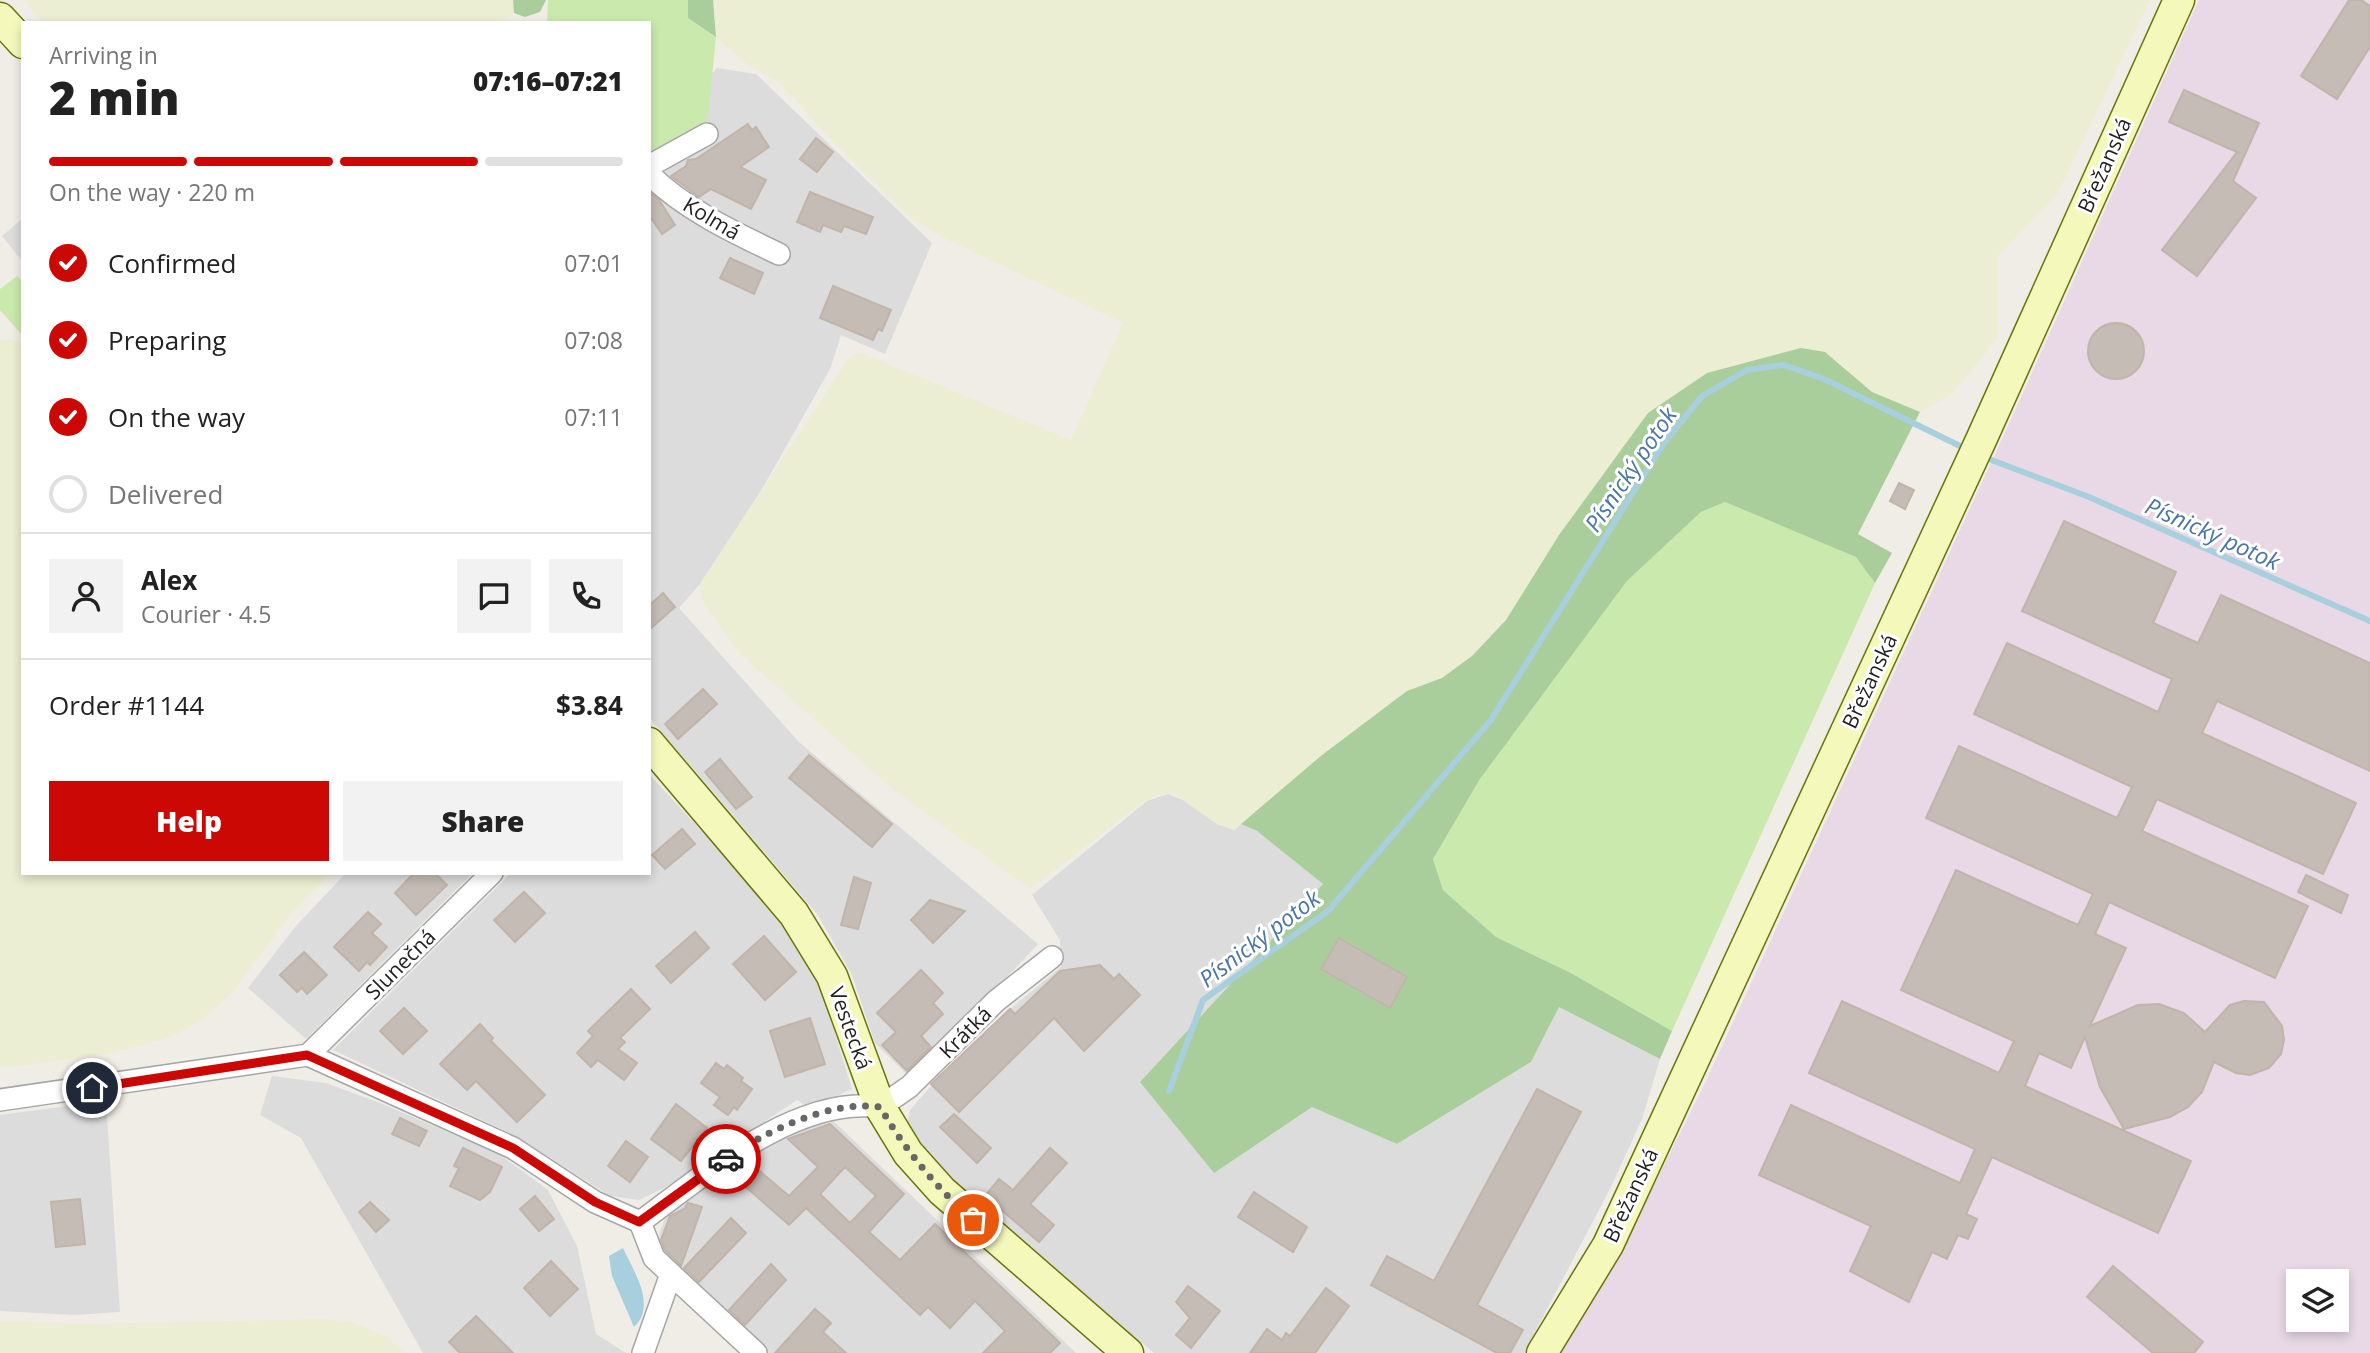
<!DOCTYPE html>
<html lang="en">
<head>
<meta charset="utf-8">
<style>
	:root { --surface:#fff; --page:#f2f2f2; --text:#222; --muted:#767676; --line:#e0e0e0; --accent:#cb0804 }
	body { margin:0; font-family:"Open Sans",sans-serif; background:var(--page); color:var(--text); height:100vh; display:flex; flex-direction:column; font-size:26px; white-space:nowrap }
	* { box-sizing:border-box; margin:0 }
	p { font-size:23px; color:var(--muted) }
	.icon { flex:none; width:38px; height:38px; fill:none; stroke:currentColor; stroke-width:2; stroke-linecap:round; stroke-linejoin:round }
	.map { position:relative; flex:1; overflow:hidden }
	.panel { position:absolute; left:21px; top:21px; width:630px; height:854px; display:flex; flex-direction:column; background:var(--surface); border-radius:0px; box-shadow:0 4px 10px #0003 }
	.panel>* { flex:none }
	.buttons { position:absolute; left:2286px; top:1269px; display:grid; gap:14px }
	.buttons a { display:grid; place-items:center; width:63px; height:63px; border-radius:0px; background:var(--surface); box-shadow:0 4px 10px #0003; font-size:35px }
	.pin { position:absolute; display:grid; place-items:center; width:60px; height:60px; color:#fff; margin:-30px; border:4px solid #fff; border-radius:50%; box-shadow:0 2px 7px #0007 }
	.courier { position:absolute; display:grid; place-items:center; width:70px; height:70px; margin:-35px; border:5px solid #cb0804; border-radius:50%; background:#fff; color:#222; box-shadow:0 2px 9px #0007 }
	.overview em { font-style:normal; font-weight:800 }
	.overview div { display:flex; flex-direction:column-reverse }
	.overview { display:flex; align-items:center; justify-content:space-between; height:119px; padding:0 28px }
	h1 { font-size:46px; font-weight:800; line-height:52px }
	.bar { display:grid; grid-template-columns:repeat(4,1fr); gap:10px 7px; align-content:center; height:84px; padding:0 28px }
	.bar i { height:9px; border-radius:5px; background:var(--line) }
	.bar .on { background:var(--accent) }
	.bar p { grid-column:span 4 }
	.line { display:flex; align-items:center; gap:18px; padding:0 28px; border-top:2px solid var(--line) }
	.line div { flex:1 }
	.round { display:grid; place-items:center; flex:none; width:74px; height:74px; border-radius:0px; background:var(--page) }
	ol { padding:0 28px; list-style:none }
	li { display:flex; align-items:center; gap:21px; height:77px }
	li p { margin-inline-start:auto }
	li .icon { padding:7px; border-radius:50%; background:var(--accent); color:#fff; stroke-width:4 }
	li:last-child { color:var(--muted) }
	li i { width:38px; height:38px; border:4px solid var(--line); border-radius:50% }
	.cta { display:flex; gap:14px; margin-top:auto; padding:14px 28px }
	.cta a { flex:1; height:80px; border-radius:0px; background:var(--accent); color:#fff; font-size:28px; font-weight:800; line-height:80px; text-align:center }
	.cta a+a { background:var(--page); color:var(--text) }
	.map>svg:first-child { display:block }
	.residential { fill:#dddcdc }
	.industrial { fill:#e9d8e5; fill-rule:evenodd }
	.farmland { fill:#ebeed2 }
	.grass { fill:#c9e9ad }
	.forest { fill:#a9ce9b }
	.water { fill:#a7cfdd }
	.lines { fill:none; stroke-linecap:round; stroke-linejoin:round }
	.stream { stroke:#a7cfdd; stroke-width:6 }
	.building { fill:#c4bcb5; stroke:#c1b4a8; stroke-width:2; fill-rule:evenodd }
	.street-casing { stroke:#a6a6a6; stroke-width:24 }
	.secondary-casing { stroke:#677607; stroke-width:33 }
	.street { stroke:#fff; stroke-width:21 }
	.secondary { stroke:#f4f9bb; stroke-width:30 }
	.done { stroke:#686765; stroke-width:7; stroke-dasharray:0 12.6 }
	.route { stroke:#cb0804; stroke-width:9 }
	.labels { text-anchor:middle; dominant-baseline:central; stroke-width:6; stroke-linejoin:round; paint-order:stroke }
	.street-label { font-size:21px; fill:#1f1f1f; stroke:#fff }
	.water-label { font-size:23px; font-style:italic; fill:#4a76a6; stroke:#fff }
</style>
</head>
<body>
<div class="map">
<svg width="2370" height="1353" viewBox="0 0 2370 1353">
	<rect width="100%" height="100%" fill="#f0ede6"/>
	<!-- residential -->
	<g class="residential">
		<path d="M 717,68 L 756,74 L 932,243 L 885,354 L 841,335 L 830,369 L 762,489 L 700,584 L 679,608 L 799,742 L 1038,944 L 911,1079 L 875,1043 L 852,975 L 818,915 L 649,717 L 649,185 L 738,228 L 660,179 L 657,169 L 707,126 L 711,74 Z"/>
		<path d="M 23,218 L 23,262 L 2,236 Z"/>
		<path d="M 649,774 L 790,927 L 823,995 L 852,1089 L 810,1108 L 797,1100 L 664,1188 L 639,1200 L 610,1196 L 516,1136 L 333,1050 L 511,873 L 649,873 Z"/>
		<path d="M 1168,794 L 1183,800 L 1217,824 L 1234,830 L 1241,824 L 1257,831 L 1323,884 L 1140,1082 L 1313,1107 L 1397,1144 L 1531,1062 L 1559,1007 L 1660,1059 L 1642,1119 L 1611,1187 L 1524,1353 L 1154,1353 L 959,1186 L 907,1126 L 910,1110 L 932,1085 L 1010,1009 L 1061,967 L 1060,940 L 1032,895 L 1147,801 Z"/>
		<path d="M 346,873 L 473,873 L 306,1039 L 248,988 L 295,927 Z"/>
		<path d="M 272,1076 L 326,1083 L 380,1103 L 499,1154 L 548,1190 L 577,1246 L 596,1334 L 626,1353 L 423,1353 L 301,1138 L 260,1115 Z"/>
		<path d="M 106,1101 L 120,1312 L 75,1315 L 0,1311 L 0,1115 Z"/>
		<path d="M 823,1111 L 1076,1353 L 767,1353 L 655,1246 L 670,1204 Z"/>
	</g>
	<!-- industrial -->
	<path class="industrial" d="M 2199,0 L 2370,0 L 2370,1353 L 1559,1353 L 1623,1248 L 1706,1081 L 2020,400 ZM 2298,1281 L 2336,1281 L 2336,1320 L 2298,1320 Z"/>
	<!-- farmland -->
	<g class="farmland">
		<path d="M 23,0 L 513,0 L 514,13 L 498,23 L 43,23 Z"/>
		<path d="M 713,0 L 2150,0 L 2058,193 L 1997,257 L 1997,339 L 1952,394 L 1920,412 L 1901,406 L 1872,392 L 1825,352 L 1603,472 L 1506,620 L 1472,656 L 1442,678 L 1407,691 L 1322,755 L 1234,830 L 1217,824 L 1173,793 L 1158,795 L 1142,803 L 1030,889 L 895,791 L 739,653 L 703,602 L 700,584 L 850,356 L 862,353 L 1071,440 L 1123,323 L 950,241 L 913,220 L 827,136 L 780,83 L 748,65 L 716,37 Z"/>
		<path d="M 9,339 L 23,343 L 23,873 L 331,873 L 291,914 L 232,993 L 199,1022 L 169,1038 L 111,1053 L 12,1067 L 0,1066 L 0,341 Z"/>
		<path d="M 324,1319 L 352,1322 L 386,1336 L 404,1353 L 0,1353 L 0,1321 L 80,1324 Z"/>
	</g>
	<!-- grass -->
	<g class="grass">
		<path d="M 548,0 L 688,0 L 688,18 L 716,37 L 707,126 L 649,159 L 649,23 L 547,23 Z"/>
		<path d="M 17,276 L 23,282 L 23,336 L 0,310 L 0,289 Z"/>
		<path d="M 1725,502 L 1857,557 L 1875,583 L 1672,1031 L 1571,973 L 1496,937 L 1443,890 L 1433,859 L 1480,779 L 1627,581 L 1701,512 Z"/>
	</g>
	<!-- forest -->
	<g class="forest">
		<path d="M 513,0 L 546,0 L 540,12 L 525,17 L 514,13 Z"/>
		<path d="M 688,0 L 713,0 L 716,37 L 688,18 Z"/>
		<path d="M 1801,348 L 1825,352 L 1872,392 L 1920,412 L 1858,534 L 1892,553 L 1875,583 L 1856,557 L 1725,502 L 1701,512 L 1627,581 L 1480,779 L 1433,859 L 1443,890 L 1496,937 L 1571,973 L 1672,1031 L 1660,1059 L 1559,1007 L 1531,1062 L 1397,1144 L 1312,1107 L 1214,1173 L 1140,1082 L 1323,884 L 1257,831 L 1241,824 L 1322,755 L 1407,691 L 1442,678 L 1472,656 L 1506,620 L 1559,535 L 1648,413 L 1707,373 Z"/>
	</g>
	<!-- water -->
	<path class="water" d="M 623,1248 C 634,1272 657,1305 634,1327 L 612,1276 L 609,1256 Z"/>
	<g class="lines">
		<!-- stream -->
		<g class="stream">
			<path d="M 1981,456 L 2089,497 L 2370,621"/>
			<path d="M 1169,1091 L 1203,1000 L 1328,911 L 1491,720 L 1664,443 L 1702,396 L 1747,370 L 1784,365 L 1824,379 L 1968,450"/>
		</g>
	</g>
	<!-- building -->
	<g class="building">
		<path d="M 2349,0 L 2361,0 L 2370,6 L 2370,47 L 2337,99 L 2301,76 Z"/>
		<path d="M 2184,90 L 2259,123 L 2233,181 L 2256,198 L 2197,276 L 2162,250 L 2237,152 L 2169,122 Z"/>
		<path d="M 748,124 L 752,130 L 756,127 L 769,147 L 740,167 L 766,180 L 751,209 L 711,189 L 699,197 L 671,176 L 686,166 L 688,160 L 696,159 Z"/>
		<path d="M 816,138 L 833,152 L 817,172 L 800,159 Z"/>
		<path d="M 649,192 L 659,200 L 675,225 L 662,234 L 649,215 Z"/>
		<path d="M 810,192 L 873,217 L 866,234 L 844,226 L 841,232 L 823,225 L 820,232 L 797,222 Z"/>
		<path d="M 730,258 L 763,273 L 754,294 L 720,278 Z"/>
		<path d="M 833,286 L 891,310 L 882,331 L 878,329 L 873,340 L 820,318 Z"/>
		<circle cx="2116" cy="351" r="28"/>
		<path d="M 1899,483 L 1914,490 L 1905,509 L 1890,501 Z"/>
		<path d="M 2064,521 L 2176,572 L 2153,623 L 2198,643 L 2221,595 L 2370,663 L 2370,771 L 2217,701 L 2202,733 L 2356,803 L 2323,874 L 2157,799 L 2142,831 L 2308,906 L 2275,978 L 2109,902 L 2095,934 L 2126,948 L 2090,1026 L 2138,1005 L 2159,1004 L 2184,1013 L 2205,1032 L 2230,1005 L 2244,1001 L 2264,1002 L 2282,1026 L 2284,1040 L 2281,1054 L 2269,1068 L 2250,1075 L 2236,1073 L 2214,1062 L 2202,1092 L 2188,1107 L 2170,1117 L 2124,1129 L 2100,1087 L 2085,1037 L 2071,1068 L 2039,1053 L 2025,1086 L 2191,1161 L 2158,1233 L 1992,1157 L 1966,1214 L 1977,1219 L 1968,1239 L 1958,1235 L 1947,1259 L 1932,1252 L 1909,1302 L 1850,1271 L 1871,1226 L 1759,1175 L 1791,1105 L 1960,1183 L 1975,1149 L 1809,1073 L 1842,1001 L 1999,1073 L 2014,1041 L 1901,990 L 1956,870 L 2078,925 L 2093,894 L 1926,818 L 1959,746 L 2117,818 L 2132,787 L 1974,714 L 2007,643 L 2158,712 L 2172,679 L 2022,611 Z"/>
		<path d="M 663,593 L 675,607 L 649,630 L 649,606 Z"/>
		<path d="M 703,689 L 717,704 L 678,739 L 665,724 Z"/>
		<path d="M 809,755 L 892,824 L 872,847 L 789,778 Z"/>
		<path d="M 720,759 L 752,797 L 736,809 L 705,772 Z"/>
		<path d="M 682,829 L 695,844 L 665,869 L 652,855 Z"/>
		<path d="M 414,873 L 435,873 L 447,885 L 416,915 L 395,893 Z"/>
		<path d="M 2306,875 L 2348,895 L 2341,913 L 2298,892 Z"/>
		<path d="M 854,877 L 871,883 L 858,929 L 841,925 Z"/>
		<path d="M 524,892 L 545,913 L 515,942 L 494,920 Z"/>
		<path d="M 930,900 L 965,911 L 933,943 L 911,920 Z"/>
		<path d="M 368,912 L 381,924 L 372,933 L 387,947 L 370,965 L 367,962 L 359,971 L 334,947 Z"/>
		<path d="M 695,932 L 709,948 L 671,983 L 656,966 Z"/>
		<path d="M 764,936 L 796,972 L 765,1000 L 733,964 Z"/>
		<path d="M 1339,938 L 1407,977 L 1390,1008 L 1321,969 Z"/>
		<path d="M 304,952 L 327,975 L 307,994 L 302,988 L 297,992 L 280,975 Z"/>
		<path d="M 1100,965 L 1114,979 L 1119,974 L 1140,995 L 1084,1051 L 1054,1018 L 959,1112 L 931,1084 L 1010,1009 L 1015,1014 L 1060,971 Z"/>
		<path d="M 921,970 L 943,993 L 933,1003 L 943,1014 L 921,1036 L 931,1047 L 907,1071 L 882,1045 L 896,1032 L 877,1013 Z"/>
		<path d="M 631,989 L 650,1009 L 620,1038 L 625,1042 L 618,1049 L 637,1063 L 624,1080 L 598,1060 L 591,1067 L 577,1053 L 593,1036 L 588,1031 Z"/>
		<path d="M 404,1008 L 427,1031 L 403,1054 L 380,1031 Z"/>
		<path d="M 810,1018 L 825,1064 L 785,1077 L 770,1031 Z"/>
		<path d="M 480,1024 L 493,1038 L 491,1041 L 545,1095 L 517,1122 L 476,1081 L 467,1090 L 440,1064 Z"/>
		<path d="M 716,1063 L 724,1069 L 727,1065 L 743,1078 L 741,1081 L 752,1089 L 737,1110 L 734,1107 L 728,1115 L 714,1105 L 720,1097 L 701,1083 Z"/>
		<path d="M 1537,1089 L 1581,1112 L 1477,1305 L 1523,1330 L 1510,1353 L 1497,1353 L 1371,1285 L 1387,1256 L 1434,1281 Z"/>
		<path d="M 676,1104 L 707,1128 L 681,1161 L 651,1139 Z"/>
		<path d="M 954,1114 L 991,1148 L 977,1163 L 940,1127 Z"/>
		<path d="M 400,1118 L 427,1131 L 419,1146 L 392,1134 Z"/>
		<path d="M 830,1124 L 904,1194 L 869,1232 L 900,1260 L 935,1224 L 1060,1343 L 1050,1353 L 983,1353 L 1005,1331 L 975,1301 L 950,1328 L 928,1307 L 920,1315 L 806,1208 L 789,1225 L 730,1173 L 748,1161 L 789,1196 L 818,1167 L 788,1139 ZM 845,1167 L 876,1196 L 850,1223 L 820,1194 Z"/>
		<path d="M 626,1141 L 648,1157 L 630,1182 L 608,1166 Z"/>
		<path d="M 463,1148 L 502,1167 L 490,1192 L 480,1200 L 450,1186 L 459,1168 L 454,1166 Z"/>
		<path d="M 1050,1148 L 1067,1163 L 1030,1204 L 1054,1225 L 1039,1242 L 985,1196 L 999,1179 L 1013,1190 Z"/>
		<path d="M 1254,1192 L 1307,1227 L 1293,1252 L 1238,1217 Z"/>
		<path d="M 535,1196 L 554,1219 L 539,1231 L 520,1209 Z"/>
		<path d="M 80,1199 L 85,1244 L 56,1247 L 51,1202 Z"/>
		<path d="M 370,1202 L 389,1220 L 376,1232 L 359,1212 Z"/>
		<path d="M 688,1203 L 702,1207 L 681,1266 L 665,1250 L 661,1240 L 670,1216 L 684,1209 Z"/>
		<path d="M 731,1218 L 746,1233 L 699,1282 L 684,1268 Z"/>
		<path d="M 551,1261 L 578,1289 L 550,1316 L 524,1288 Z"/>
		<path d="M 771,1264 L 786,1280 L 745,1325 L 729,1310 Z"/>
		<path d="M 2113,1266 L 2203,1342 L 2194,1353 L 2153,1353 L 2087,1297 Z"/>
		<path d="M 1188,1286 L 1220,1311 L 1191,1348 L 1176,1335 L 1190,1318 L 1176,1302 Z"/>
		<path d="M 1326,1288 L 1349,1306 L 1315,1353 L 1250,1353 L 1267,1329 L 1282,1340 L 1286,1333 L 1290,1336 Z"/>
		<path d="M 815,1309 L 831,1323 L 823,1332 L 846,1353 L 775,1353 Z"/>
		<path d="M 476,1316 L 513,1353 L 460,1353 L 449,1342 Z"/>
	</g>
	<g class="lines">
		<!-- street casing -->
		<g class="street-casing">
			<g id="street">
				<path d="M 649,166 L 707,134"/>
				<path d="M 649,174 C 684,209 735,233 779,254"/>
				<path d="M 308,1055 L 492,873"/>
				<path d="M 0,1100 L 308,1055 L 513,1148 L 595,1202 L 640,1222"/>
				<path d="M 640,1222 C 703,1176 796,1095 880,1107 L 909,1087 L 996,1001 L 1052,957"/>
				<path d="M 640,1222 L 654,1258 L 671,1274 L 643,1353"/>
				<path d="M 671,1274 L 756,1353"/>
			</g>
		</g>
		<!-- secondary casing -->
		<g class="secondary-casing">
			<g id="secondary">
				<path d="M 0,18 L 23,43"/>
				<path d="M 649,743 L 794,914 L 832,976 L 880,1107 L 908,1153 L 942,1191 L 1128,1353"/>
				<path d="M 1542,1353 L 1608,1245 L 1981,440 L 2179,0"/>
			</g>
		</g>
		<!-- street -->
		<use href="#street" class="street"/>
		<!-- secondary -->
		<use href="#secondary" class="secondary"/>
	</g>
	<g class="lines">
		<!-- done -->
		<path class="done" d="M 726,1159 C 765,1131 831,1100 880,1107 C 906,1151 935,1186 973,1220"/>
		<!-- route -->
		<path class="route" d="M 92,1088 L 307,1055 L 513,1148 L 595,1202 L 639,1222 L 726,1159"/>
	</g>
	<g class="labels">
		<!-- street labels -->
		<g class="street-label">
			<text transform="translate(2104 165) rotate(-66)">Břežanská</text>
			<text transform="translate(712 218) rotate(31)">Kolmá</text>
			<text transform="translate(1869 681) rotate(-65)">Břežanská</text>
			<text transform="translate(400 964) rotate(-45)">Slunečná</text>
			<text transform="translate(851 1028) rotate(70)">Vestecká</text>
			<text transform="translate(965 1032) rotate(-45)">Krátká</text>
			<text transform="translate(1630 1195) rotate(-65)">Břežanská</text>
		</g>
		<!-- water labels -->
		<g class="water-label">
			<text transform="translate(1630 469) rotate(-56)">Písnický potok</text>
			<text transform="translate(2213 533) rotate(24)">Písnický potok</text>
			<text transform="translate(1259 938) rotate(-37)">Písnický potok</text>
		</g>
	</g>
</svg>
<div class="buttons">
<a><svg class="icon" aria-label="layers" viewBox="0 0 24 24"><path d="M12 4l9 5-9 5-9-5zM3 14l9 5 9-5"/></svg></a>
</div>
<div class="pin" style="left:973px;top:1220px;background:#ea580c"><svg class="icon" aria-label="bag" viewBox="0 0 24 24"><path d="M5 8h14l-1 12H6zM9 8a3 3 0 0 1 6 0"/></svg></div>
<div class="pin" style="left:92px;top:1088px;background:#1f2937"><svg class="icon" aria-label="home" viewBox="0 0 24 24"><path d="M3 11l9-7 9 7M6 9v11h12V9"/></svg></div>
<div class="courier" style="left:726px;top:1159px"><svg class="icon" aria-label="car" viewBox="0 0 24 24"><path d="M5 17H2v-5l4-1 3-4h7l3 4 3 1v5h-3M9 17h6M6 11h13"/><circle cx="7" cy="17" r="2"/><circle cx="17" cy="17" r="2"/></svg></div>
<section class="panel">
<div class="overview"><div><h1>2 min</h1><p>Arriving in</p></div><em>07:16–07:21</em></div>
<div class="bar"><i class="on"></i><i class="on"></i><i class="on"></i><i></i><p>On the way · 220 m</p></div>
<ol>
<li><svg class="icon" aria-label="check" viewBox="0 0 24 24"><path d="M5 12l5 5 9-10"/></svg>Confirmed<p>07:01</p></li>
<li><svg class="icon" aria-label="check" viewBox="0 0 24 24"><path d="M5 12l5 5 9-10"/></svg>Preparing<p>07:08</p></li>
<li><svg class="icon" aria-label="check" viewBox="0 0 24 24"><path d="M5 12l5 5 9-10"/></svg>On the way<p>07:11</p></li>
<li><i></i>Delivered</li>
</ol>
<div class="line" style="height:126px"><a class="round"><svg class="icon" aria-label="person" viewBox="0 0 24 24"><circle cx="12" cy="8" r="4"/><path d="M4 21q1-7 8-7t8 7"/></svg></a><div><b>Alex</b><p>Courier · 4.5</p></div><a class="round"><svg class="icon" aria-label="chat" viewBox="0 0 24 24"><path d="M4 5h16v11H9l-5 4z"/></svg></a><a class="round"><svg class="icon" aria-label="phone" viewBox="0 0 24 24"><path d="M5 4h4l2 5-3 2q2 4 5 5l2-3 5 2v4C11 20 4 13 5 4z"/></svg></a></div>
<div class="line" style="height:91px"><div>Order #1144</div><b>$3.84</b></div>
<div class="cta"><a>Help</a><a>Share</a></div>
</section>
</div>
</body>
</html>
